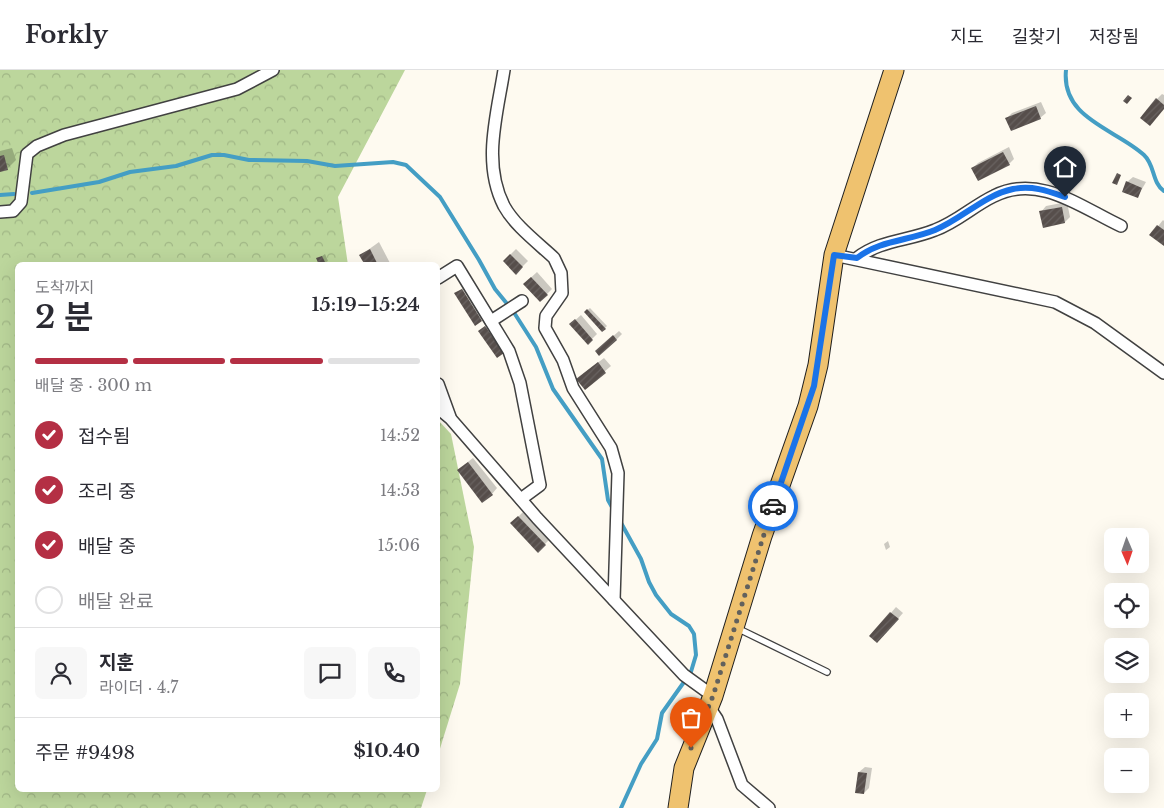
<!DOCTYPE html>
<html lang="ko">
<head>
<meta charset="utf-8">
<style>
	:root { --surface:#fff; --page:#f7f7f7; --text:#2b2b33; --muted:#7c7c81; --line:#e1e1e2; --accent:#b42f44 }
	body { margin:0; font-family:"Libre Baskerville","Noto Sans KR",serif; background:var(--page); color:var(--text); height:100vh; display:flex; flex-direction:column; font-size:19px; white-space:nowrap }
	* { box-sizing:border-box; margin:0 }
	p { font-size:16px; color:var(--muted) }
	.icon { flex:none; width:28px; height:28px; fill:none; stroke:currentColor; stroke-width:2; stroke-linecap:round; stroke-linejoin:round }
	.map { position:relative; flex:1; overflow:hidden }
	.sheet { position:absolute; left:15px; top:192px; width:425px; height:530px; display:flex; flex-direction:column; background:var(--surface); border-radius:8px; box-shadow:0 5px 20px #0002 }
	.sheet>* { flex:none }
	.needle { width:32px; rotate:178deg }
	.tools { position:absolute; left:1104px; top:458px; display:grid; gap:10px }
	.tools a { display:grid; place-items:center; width:45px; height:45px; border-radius:8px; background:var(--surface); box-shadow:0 5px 20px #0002; font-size:25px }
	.pin { position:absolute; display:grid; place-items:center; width:42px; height:42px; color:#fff; margin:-51px -21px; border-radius:50% 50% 50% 0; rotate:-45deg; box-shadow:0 0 5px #0007 }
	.pin .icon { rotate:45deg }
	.courier { position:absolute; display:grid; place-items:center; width:50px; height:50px; margin:-25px; border:4px solid #1a73e8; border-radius:50%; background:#fff; color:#222; box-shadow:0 1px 6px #0007 }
	.overview em { font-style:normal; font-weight:600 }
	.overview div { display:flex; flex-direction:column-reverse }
	.overview { display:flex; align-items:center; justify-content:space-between; height:85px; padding:0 20px }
	h1 { font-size:32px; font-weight:600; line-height:38px }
	.bar { display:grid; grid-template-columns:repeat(4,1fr); gap:8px 5px; align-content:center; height:60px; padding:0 20px }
	.bar i { height:6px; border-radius:4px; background:var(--line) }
	.bar .current { background:var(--accent) }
	.bar p { grid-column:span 4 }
	.line { display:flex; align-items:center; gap:12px; padding:0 20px; border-top:1px solid var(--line) }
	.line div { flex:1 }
	.round { display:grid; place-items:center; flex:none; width:52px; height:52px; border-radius:8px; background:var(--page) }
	ol { padding:0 20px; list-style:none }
	li { display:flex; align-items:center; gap:15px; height:55px }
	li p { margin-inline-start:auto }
	li .icon { padding:5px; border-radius:50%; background:var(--accent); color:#fff; stroke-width:4 }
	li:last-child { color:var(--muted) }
	li i { width:28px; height:28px; border:2px solid var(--line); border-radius:50% }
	header { display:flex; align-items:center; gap:30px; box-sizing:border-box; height:70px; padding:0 25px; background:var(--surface); border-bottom:1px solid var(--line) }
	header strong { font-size:24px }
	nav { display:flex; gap:28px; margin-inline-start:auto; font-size:18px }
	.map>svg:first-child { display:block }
	.forest { fill:url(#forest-crowns) }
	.shadow { fill:#0003 }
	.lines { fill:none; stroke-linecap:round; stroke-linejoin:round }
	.stream { stroke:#449ec4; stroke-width:4 }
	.building { fill:url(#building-hatch) }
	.lane-casing { stroke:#414141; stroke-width:8 }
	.street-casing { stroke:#414141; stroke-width:14 }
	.primary-casing { stroke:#1f1f1f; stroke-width:21 }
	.lane { stroke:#fff; stroke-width:5.5 }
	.street { stroke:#fff; stroke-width:11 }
	.primary { stroke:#efc26f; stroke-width:19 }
	.done { stroke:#62615d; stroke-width:5; stroke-dasharray:0 9 }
	.route { stroke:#1a73e8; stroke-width:6 }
</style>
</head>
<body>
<header>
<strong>Forkly</strong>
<nav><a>지도</a><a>길찾기</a><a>저장됨</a></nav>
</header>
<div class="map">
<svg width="1164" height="738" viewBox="0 0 1164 738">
	<defs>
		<pattern id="forest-crowns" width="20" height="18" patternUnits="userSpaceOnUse" patternTransform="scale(1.25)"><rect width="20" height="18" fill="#bcd69c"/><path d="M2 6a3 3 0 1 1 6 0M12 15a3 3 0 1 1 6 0" fill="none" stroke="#a0b685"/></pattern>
		<pattern id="building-hatch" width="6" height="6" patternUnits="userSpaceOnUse" patternTransform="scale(1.25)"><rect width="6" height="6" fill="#564e4b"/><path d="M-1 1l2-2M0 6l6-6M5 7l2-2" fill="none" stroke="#696361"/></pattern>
	</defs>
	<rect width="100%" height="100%" fill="#fefaf0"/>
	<!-- forest -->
	<g class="forest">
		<path d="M 0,0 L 405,0 L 338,127 L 348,195 L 18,195 L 18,720 L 427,720 L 421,738 L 0,738 Z"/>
		<path d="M 438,350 L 451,364 L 474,477 L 460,614 L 438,685 Z"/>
	</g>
	<!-- shadow -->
	<g class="shadow">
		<path d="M 1162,24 L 1164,25 L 1164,38 L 1157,29 Z"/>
		<path d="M 1041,32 L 1046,43 L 1040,48 L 1007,48 L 1012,43 Z"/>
		<path d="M 1009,77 L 1014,89 L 1009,94 L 973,98 L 978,93 Z"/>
		<path d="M 12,78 L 16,90 L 7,99 L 0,101 L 0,81 Z"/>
		<path d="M 1133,107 L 1146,112 L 1138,126 L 1127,112 Z"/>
		<path d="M 1067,132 L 1070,147 L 1065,152 L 1041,142 L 1046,136 Z"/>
		<path d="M 1163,150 L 1164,151 L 1164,174 L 1151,165 Z"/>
		<path d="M 379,172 L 391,195 L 366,195 L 361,185 Z"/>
		<path d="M 516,179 L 528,191 L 516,203 L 504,191 Z"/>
		<path d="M 325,184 L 328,191 L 321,195 L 318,189 Z"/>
		<path d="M 537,202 L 552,219 L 540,231 L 524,214 Z"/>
		<path d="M 468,214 L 487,245 L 475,254 L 456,223 Z"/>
		<path d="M 590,238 L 607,256 L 602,261 L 585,242 Z"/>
		<path d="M 581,245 L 597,264 L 592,269 L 571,254 Z"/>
		<path d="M 491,251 L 503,282 L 480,261 Z"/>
		<path d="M 619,261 L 622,264 L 616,270 L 602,276 Z"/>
		<path d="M 604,288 L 611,296 L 585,318 L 583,304 Z"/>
		<path d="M 473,388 L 497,418 L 492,424 L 464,395 Z"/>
		<path d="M 524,441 L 550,469 L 538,481 L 512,453 Z"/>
		<path d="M 888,471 L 890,477 L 886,480 L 884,474 Z"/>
		<path d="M 896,537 L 903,543 L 883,566 L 871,566 Z"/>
		<path d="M 865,697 L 872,698 L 869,718 L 864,723 L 859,702 Z"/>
	</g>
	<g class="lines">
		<!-- stream -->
		<g class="stream">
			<path d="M 1066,0 C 1061,49 1116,59 1144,85 C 1155,95 1152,113 1164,121"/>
			<path d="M 32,123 L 99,112 L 130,102 L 176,96 L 212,85 L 224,85 L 249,90 L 307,91 L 335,96 L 393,92 L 406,95 L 440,127 L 479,190 L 495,219 L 513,241 L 536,277 L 553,319 L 602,389 L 608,430 L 613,439"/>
			<path d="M 0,125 L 14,124"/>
			<path d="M 620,451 L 641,489 L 649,512 L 656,525 L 671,544 L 689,556 L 694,564 L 696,585 L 690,605"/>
			<path d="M 621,738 L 641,694 L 657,669 L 662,643 L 684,612"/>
		</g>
	</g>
	<!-- building -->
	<g class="building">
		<path d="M 1128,25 L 1132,28 L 1127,34 L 1123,31 Z"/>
		<path d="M 1156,28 L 1164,35 L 1164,39 L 1150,56 L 1140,48 Z"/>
		<path d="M 1036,36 L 1041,49 L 1011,61 L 1005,48 Z"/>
		<path d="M 1003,82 L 1010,95 L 978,111 L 971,98 Z"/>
		<path d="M 4,85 L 8,100 L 0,102 L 0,86 Z"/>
		<path d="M 1117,103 L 1121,105 L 1117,115 L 1112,113 Z"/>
		<path d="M 1126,111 L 1142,118 L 1138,128 L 1122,122 Z"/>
		<path d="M 1062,137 L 1065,153 L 1043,158 L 1039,141 Z"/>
		<path d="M 1157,155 L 1164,160 L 1164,176 L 1149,165 Z"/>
		<path d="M 370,179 L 378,195 L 365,195 L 359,185 Z"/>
		<path d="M 510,184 L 523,197 L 516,205 L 503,191 Z"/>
		<path d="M 322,186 L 326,194 L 319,195 L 316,188 Z"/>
		<path d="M 531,207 L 548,225 L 540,232 L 523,214 Z"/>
		<path d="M 462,219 L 482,251 L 475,256 L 454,223 Z"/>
		<path d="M 587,239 L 606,259 L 602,262 L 584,242 Z"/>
		<path d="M 575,249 L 593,270 L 588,275 L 569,254 Z"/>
		<path d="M 485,256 L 504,283 L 497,288 L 478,261 Z"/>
		<path d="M 613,265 L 617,270 L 599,286 L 595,281 Z"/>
		<path d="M 598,292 L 606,303 L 585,320 L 576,309 Z"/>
		<path d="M 468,392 L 493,425 L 482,433 L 457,400 Z"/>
		<path d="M 518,446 L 546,475 L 538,483 L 510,453 Z"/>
		<path d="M 890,542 L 899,549 L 877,573 L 869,566 Z"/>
		<path d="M 858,702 L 867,703 L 864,724 L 855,723 Z"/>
	</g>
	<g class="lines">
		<!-- lane casing -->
		<g class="lane-casing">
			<path id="lane" d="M 736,560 L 743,561 L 827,602"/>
		</g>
		<!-- street casing -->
		<g class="street-casing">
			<g id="street">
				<path d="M 504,0 C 497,45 482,93 504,136 C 515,156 538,173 554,188 L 561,203 L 562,223 L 546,246 L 545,258 L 563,290 L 573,318 L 611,378 L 618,403 L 614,530"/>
				<path d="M 0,142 L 13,141 L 21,132 L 27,84 L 37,76 L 64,65 L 237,19 L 273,0"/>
				<path d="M 834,185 L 1055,232 L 1095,253 L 1164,303"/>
				<path d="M 857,188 C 880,170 908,171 935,160 C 957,152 973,136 994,126 C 1039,103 1082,138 1121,156"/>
				<path d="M 438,208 L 457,196 L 509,281 L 520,313 L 540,415 L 521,429"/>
				<path d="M 491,251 L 522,231"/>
				<path d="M 438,314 L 450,347"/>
				<path d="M 438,338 L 450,348 L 537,448 L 684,605 L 713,626"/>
				<path d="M 709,637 L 717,649 L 742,715 L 769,738"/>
			</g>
		</g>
		<!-- primary casing -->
		<g class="primary-casing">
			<path id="primary" d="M 678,738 L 684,698 L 713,626 L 762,466 L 808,336 L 818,295 L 834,185 L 894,0"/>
		</g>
		<!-- lane -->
		<use href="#lane" class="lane"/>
		<!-- street -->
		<use href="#street" class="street"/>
		<!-- primary -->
		<use href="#primary" class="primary"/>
	</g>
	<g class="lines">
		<!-- done -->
		<path class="done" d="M 691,678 L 713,626 L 773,436"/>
		<!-- route -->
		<path class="route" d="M 773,436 L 814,316 L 834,185 L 857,188 C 880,170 908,171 935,160 C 962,149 984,125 1013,119 C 1032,115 1048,121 1065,127"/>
	</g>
</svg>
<div class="tools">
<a><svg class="needle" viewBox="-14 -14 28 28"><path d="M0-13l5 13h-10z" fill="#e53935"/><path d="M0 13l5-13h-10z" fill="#7c7c81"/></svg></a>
<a><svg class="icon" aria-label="locate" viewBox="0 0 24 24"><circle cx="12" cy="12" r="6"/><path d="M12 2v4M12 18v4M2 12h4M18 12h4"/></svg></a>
<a><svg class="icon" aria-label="layers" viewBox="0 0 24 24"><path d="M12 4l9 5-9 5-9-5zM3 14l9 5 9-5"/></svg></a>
<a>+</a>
<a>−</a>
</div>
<div class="pin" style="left:691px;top:678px;background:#ea580c"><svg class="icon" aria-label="bag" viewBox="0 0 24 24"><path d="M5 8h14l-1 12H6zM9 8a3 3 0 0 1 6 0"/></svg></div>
<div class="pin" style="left:1065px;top:127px;background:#1f2937"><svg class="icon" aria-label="home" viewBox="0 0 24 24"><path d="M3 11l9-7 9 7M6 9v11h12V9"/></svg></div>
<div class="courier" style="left:773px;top:436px"><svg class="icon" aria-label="car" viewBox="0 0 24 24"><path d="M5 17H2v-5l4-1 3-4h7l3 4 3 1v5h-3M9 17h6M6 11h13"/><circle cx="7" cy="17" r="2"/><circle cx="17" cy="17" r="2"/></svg></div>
<section class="sheet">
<div class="overview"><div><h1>2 분</h1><p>도착까지</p></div><em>15:19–15:24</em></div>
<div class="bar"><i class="current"></i><i class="current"></i><i class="current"></i><i></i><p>배달 중 · 300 m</p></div>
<ol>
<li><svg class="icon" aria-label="check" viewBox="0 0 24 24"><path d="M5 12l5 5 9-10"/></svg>접수됨<p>14:52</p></li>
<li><svg class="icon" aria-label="check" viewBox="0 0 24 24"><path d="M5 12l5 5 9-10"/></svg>조리 중<p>14:53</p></li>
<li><svg class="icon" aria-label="check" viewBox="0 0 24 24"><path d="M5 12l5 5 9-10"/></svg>배달 중<p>15:06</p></li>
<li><i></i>배달 완료</li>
</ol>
<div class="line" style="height:90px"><a class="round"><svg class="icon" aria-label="person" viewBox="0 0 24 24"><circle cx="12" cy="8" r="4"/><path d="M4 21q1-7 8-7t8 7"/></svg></a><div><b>지훈</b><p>라이더 · 4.7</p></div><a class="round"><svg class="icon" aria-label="chat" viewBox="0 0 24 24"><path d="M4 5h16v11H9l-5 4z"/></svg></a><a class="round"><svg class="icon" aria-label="phone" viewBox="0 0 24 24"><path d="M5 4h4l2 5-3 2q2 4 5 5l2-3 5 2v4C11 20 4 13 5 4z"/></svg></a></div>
<div class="line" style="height:65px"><div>주문 #9498</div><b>$10.40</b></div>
</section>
</div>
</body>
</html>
